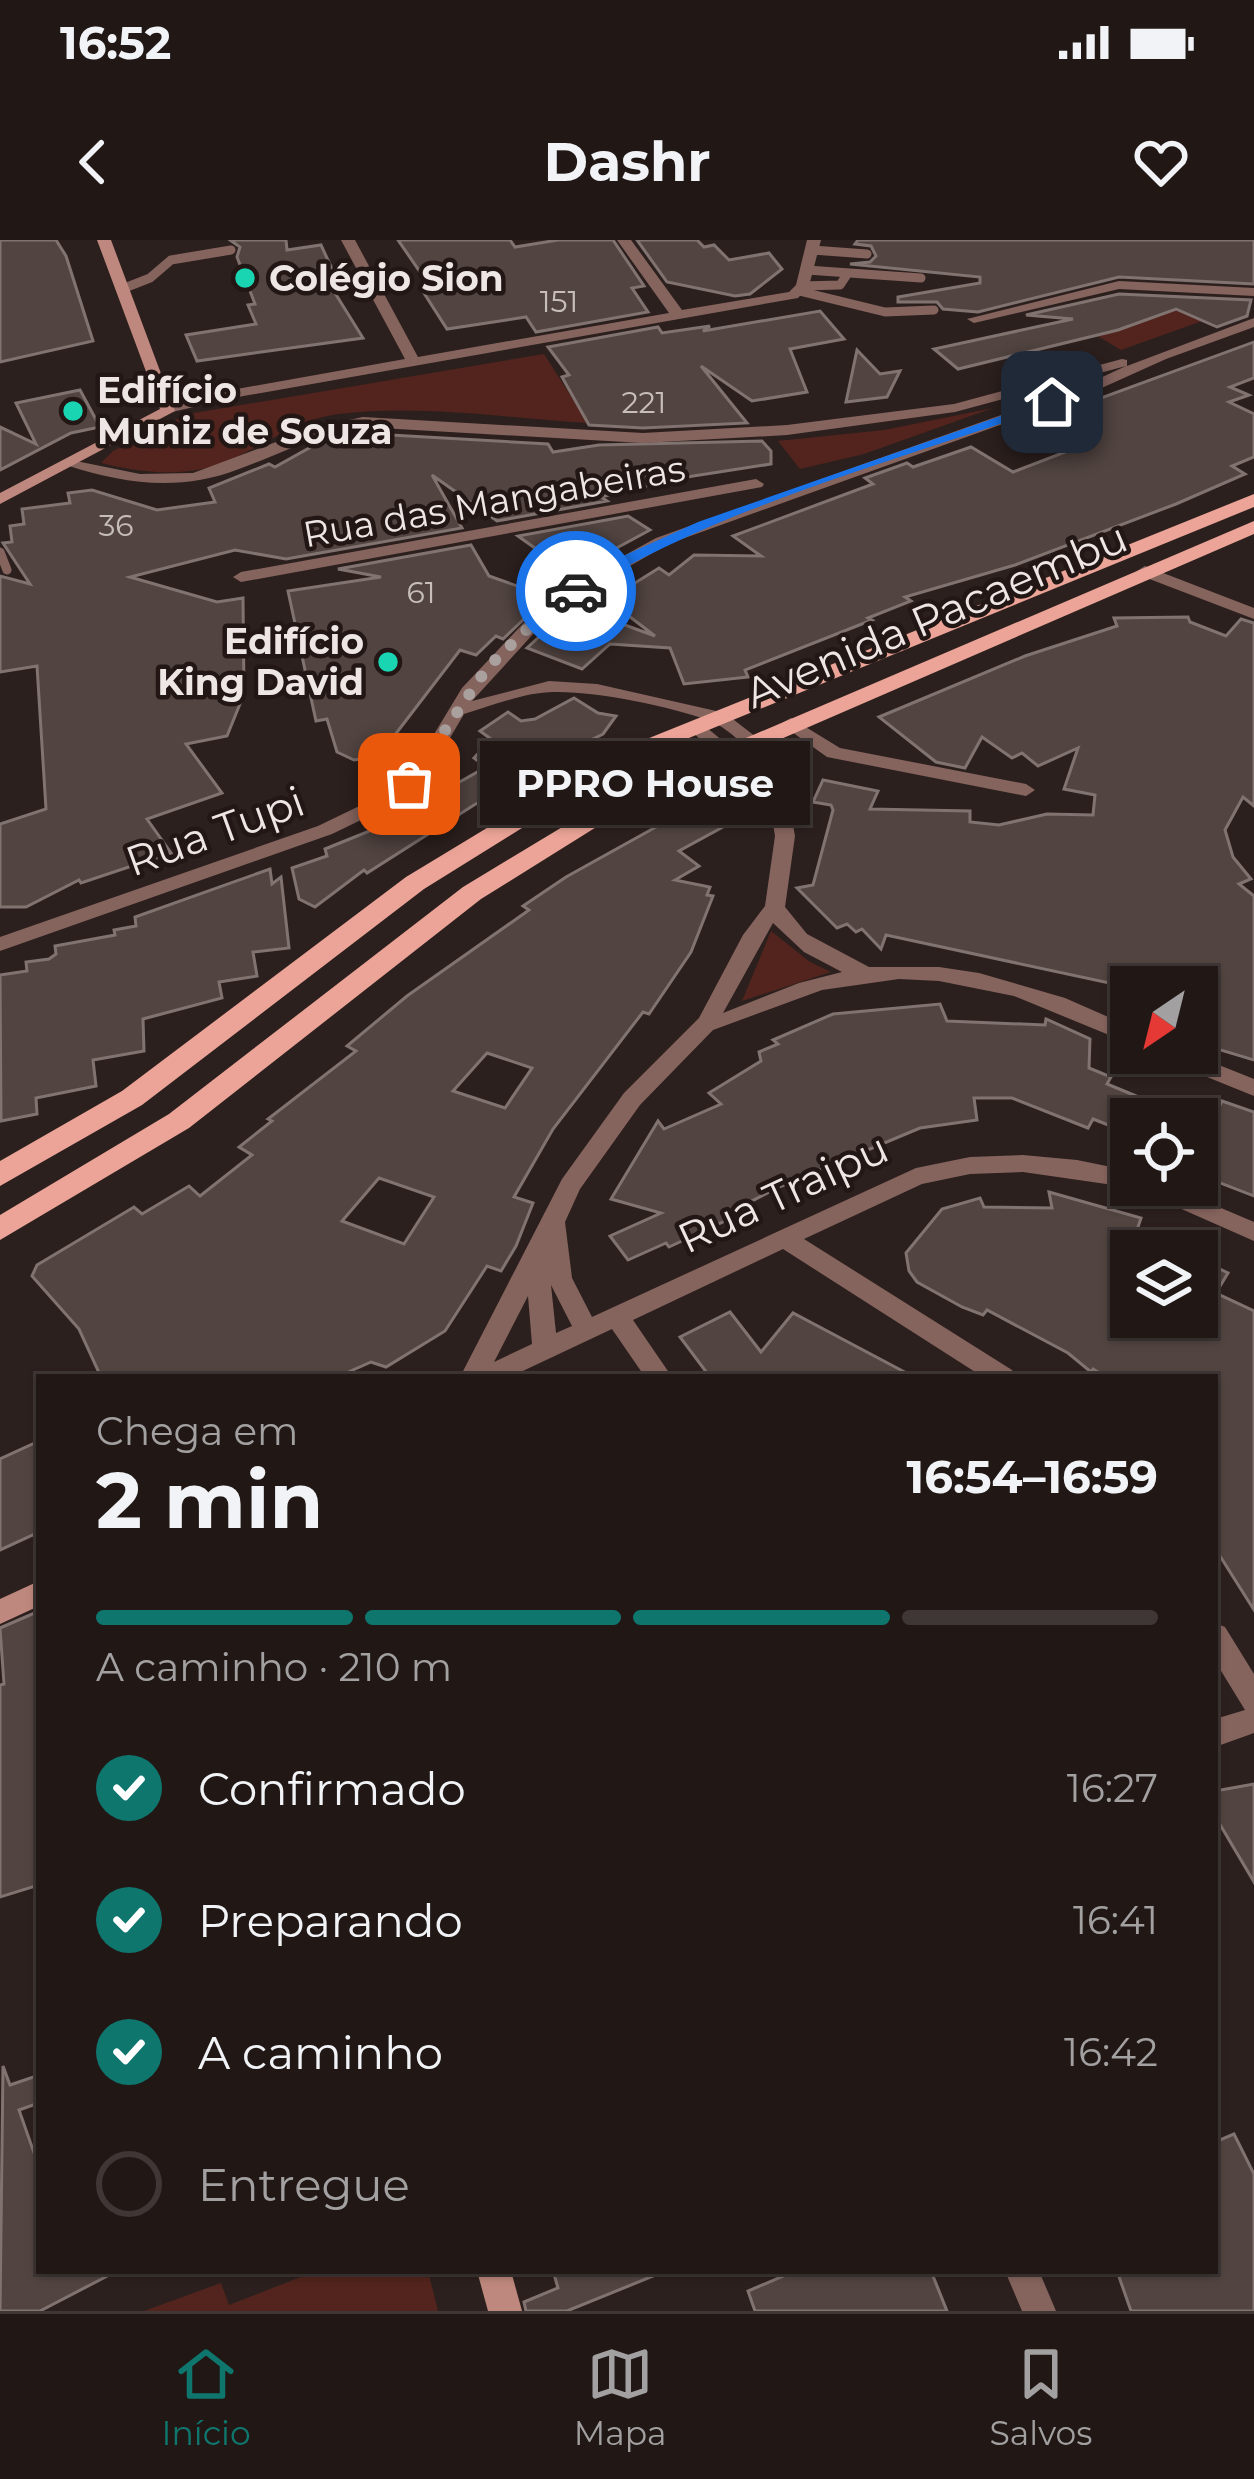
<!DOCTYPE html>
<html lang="pt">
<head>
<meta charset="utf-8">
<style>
	:root { --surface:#211816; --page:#2d2523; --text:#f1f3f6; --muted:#a2a0a1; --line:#3e3735; --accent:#0f766e }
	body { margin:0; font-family:Montserrat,sans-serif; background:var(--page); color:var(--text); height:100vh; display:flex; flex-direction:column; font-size:45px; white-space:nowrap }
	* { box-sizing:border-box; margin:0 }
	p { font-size:39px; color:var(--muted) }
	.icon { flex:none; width:66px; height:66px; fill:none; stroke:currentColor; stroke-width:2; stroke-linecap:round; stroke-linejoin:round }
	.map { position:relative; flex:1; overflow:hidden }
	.sheet { position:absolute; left:36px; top:1134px; width:1182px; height:900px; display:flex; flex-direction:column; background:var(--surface); border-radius:0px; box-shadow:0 3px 9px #0004,0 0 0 3px var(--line) }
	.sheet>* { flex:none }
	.needle { width:78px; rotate:215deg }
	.buttons { position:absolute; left:1110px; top:726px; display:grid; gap:24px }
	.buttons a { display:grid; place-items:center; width:108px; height:108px; border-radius:0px; background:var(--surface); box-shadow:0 3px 9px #0004,0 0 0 3px var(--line); font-size:60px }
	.pin { position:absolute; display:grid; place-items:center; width:102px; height:102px; color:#fff; margin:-51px; border-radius:24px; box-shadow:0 6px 18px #0006 }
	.courier { position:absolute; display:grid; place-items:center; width:120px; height:120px; margin:-60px; border:9px solid #1a73e8; border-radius:50%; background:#fff; color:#222; box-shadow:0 3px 15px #0007 }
	.bubble { position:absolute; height:84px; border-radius:0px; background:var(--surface); box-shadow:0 3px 9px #0004,0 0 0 3px var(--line); font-size:39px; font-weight:700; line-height:84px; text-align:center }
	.headline em { font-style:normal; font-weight:700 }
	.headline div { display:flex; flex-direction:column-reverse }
	.headline { display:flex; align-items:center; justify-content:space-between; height:204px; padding:0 60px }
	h1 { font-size:78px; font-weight:700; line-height:90px }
	.bar { display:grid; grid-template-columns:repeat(4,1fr); gap:18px 12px; align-content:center; height:144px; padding:0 60px }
	.bar i { height:15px; border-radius:9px; background:var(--line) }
	.bar .active { background:var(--accent) }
	.bar p { grid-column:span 4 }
	ol { padding:0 60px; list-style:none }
	li { display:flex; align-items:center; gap:36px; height:132px }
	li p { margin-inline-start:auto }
	li .icon { padding:12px; border-radius:50%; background:var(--accent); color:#fff; stroke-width:4 }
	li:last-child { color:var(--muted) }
	li i { width:66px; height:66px; border:6px solid var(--line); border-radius:50% }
	.status { display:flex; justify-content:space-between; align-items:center; height:84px; padding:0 60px; background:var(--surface); direction:ltr }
	.status svg { height:33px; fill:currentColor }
	header { display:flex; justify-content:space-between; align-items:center; height:156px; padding:0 60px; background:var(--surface); font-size:54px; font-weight:700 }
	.menu { display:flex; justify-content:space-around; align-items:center; height:168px; border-top:3px solid var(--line); background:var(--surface); font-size:33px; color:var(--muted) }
	.menu a { display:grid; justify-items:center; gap:6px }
	.menu .active { color:var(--accent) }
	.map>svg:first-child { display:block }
	.green { fill:#52241d }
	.building { fill:#514441; stroke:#817370; stroke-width:3; fill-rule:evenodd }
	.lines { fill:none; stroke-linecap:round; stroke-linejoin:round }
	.lane { stroke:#86645e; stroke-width:9 }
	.street { fill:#86645e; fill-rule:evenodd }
	.secondary { fill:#bf887e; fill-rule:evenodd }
	.primary { fill:#eba497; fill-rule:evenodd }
	.route { fill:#1a73e8 }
	.done { stroke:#aaa19f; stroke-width:12; stroke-dasharray:0 21.6 }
	.poi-dot { fill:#1ad5b2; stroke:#221715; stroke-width:4.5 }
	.labels { text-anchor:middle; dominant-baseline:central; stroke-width:9; stroke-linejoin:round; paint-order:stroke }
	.far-number-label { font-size:30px; fill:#c7bebc }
	.far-poi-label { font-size:36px; font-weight:bold; fill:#eee6e5; stroke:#221715; text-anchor:start }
	.far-street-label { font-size:36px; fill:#eee6e5; stroke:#221715 }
	.street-label { font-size:42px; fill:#eee6e5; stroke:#221715 }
</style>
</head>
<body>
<div class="status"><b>16:52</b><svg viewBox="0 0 49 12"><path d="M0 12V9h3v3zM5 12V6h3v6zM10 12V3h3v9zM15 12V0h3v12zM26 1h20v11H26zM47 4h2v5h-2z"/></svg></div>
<header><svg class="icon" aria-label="back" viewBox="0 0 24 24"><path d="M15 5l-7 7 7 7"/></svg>Dashr<svg class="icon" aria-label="heart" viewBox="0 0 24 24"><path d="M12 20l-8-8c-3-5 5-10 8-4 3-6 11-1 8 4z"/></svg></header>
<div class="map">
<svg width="1254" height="2071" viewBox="0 0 1254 2071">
	<rect width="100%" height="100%" fill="#2c201e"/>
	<!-- green -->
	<g class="green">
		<path d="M 1171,67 L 1202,81 L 1121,110 L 1096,95 Z"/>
		<path d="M 544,114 L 588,183 C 507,178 419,164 338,174 C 287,181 251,218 202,229 C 167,236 135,231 101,223 L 113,211 L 188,174 Z"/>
		<path d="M 993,168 L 864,214 L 800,229 L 778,201 L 884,190 Z"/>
		<path d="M 771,691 L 810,722 L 831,732 L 742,761 Z"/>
		<path d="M 316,2031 L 428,2031 L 438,2071 L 144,2071 L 221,2043 L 229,2065 Z"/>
	</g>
	<!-- building -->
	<g class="building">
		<path d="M 0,0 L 56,0 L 66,16 L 93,101 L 0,122 Z"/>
		<path d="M 230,0 L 286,0 L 287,10 L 321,5 L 339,44 L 330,45 L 363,98 L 197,121 L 186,95 L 256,84 L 248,65 L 255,64 L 237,17 L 240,7 Z"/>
		<path d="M 398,0 L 510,0 L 515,7 L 558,0 L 613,0 L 644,46 L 632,48 L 648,72 L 536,92 L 526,77 L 447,89 L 422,50 L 431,48 Z"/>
		<path d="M 637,0 L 697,0 L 704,7 L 714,5 L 729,20 L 769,13 L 782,29 L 750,54 L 735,56 L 667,42 Z"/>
		<path d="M 858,0 L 1254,0 L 1254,44 L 1119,37 L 978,72 L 943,69 L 937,62 L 898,62 L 898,57 L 980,43 L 980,37 L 850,24 L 870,22 L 876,16 L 871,6 L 855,4 Z"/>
		<path d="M 1119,54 L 1251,60 L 1247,76 L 1217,87 L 1176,69 L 1118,90 L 958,129 L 934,109 L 1073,79 L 1026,75 Z"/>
		<path d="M 820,71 L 844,99 L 790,109 L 807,152 L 752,161 L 701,126 L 747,183 L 643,188 L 589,185 L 562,137 L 569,135 L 548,107 L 658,87 L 662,93 L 710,86 L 703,91 Z"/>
		<path d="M 1254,102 L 1254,138 L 1230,147 L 1249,155 L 1229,162 L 1254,174 L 1254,217 L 1232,226 L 1245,234 L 1176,264 L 1015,325 L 905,357 L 911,361 L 868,378 L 872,380 L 745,430 L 748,437 L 684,444 L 670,408 L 610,404 L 582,429 L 527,408 L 573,366 L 655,396 L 604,357 L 631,356 L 635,343 L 659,328 L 669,335 L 694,315 L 761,316 L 733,296 L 873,244 L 865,238 L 907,223 L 913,227 L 971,207 L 1013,232 L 1081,206 L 1038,181 Z"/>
		<path d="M 857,110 L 880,134 L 900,131 L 887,157 L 846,162 Z"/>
		<path d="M 80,150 L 100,187 L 71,193 L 0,230 L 0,187 L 36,204 L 16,163 Z"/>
		<path d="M 355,193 L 548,204 L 553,212 L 599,205 L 762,201 L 771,211 L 771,224 L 674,239 L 601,257 L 607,261 L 497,281 L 432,235 L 462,288 L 286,319 L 235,310 L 130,337 L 217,362 L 243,358 L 244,454 L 227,496 L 186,504 L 222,553 L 147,579 L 171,613 L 81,643 L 79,640 L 26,667 L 0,667 L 0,584 L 46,569 L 37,426 L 0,432 L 0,336 L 30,344 L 3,303 L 12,302 L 10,286 L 24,284 L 22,269 L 70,263 L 68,253 L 92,250 L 157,270 L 215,262 L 209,248 L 269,224 L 275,227 L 320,202 Z"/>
		<path d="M 628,276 L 650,290 L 600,317 L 592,312 L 560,326 L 518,296 Z"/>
		<path d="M 471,305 L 489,336 L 534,352 L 519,361 L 544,360 L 503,399 L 496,396 L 476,415 L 460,410 L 391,500 L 381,506 L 383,516 L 354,520 L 337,512 L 327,479 L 316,481 L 288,351 L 381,337 L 338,329 Z"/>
		<path d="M 1188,377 L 1190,382 L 1226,396 L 1241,379 L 1254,383 L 1254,566 L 1243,557 L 1225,590 L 1233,617 L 1251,639 L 1239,644 L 1254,656 L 1254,820 L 1197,803 L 1197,747 L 1128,747 L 886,695 L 881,709 L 862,689 L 856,692 L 847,684 L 837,688 L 797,648 L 813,645 L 833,570 L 831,565 L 813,562 L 823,540 L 878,551 L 870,569 L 970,571 L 970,582 L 999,585 L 1047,574 L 1093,575 L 1095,555 L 1064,549 L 1078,508 L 1038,526 L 1022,513 L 1012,518 L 982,497 L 965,528 L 936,522 L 879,477 L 1025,416 L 1117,386 L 1114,378 Z"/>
		<path d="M 574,458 L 598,473 L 616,476 L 603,494 L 530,530 L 530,536 L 474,565 L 367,633 L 364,630 L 315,667 L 299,659 L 292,628 L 327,616 L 325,609 L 382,586 L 486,527 L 474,518 L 491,499 L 480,491 L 508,472 L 521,481 L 535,479 Z"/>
		<path d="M 692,567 L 721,588 L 679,611 L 699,626 L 675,640 L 710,647 L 707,655 L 713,656 L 691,712 L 649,774 L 643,772 L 553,889 L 514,957 L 533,963 L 516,1006 L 501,1031 L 487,1026 L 445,1091 L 386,1127 L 371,1122 L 337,1137 L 101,1137 L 79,1089 L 32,1036 L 37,1025 L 134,967 L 142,974 L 189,946 L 200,956 L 252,915 L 239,907 L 272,881 L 268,879 L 356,811 L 347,806 L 407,756 L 529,670 L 523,666 L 566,637 ZM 487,813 L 532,828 L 505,868 L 453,851 ZM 379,938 L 434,957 L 404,1004 L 342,981 Z"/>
		<path d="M 270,629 L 272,644 L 281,637 L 289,708 L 253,712 L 257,736 L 219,742 L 222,758 L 143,779 L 144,811 L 93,820 L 96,846 L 36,858 L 37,874 L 1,881 L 0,735 L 27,731 L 26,722 L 49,719 L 56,714 L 55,706 L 115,695 L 114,690 L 136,686 L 135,677 Z"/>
		<path d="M 940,764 L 947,781 L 1045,785 L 1046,779 L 1090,799 L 1089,828 L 1111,837 L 1107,844 L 1192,879 L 1131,879 L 1131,894 L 1093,879 L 1088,888 L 1012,858 L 974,858 L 977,880 L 920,888 L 779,947 L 723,976 L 727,980 L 669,1007 L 666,1003 L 628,1020 L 610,996 L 661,973 L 611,959 L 658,881 L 664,889 L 721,864 L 709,853 L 761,821 L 759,812 L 778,804 L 773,800 L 833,774 Z"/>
		<path d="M 1222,861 L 1254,872 L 1254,956 L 1197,934 L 1197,880 L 1210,885 Z"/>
		<path d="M 1049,952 L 1141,978 L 1136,993 L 1174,1011 L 1131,1011 L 1131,1077 L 1197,1077 L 1197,1018 L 1228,1033 L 1216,1053 L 1254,1071 L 1254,1370 L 1215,1308 L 1215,1137 L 1106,1137 L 1093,1129 L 1091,1132 L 1068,1113 L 987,1070 L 983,1075 L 962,1067 L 917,1042 L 909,1031 L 906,1013 L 942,969 L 980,958 L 984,967 L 1052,968 Z"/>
		<path d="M 730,1072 L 761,1112 L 793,1073 L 914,1137 L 710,1137 L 680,1097 Z"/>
		<path d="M 39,1201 L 39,1292 L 0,1310 L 0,1219 Z"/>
		<path d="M 39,1371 L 39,1645 L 0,1657 L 0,1445 L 4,1444 L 0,1388 Z"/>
		<path d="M 1254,1544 L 1254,1642 L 1215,1576 L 1215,1551 Z"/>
		<path d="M 3,1826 L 10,1845 L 39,1835 L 39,1863 L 19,1870 L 39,1927 L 39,2031 L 117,2031 L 40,2071 L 0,2071 Z"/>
		<path d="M 1234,1894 L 1254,1934 L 1254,2071 L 1131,2071 L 1117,2031 L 1215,2031 L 1215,1902 Z"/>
		<path d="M 553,2031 L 663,2031 L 663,2032 L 567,2071 L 526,2071 L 524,2062 L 558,2048 Z"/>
		<path d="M 795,2031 L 931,2031 L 947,2071 L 755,2071 L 748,2051 Z"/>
	</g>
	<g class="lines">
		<!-- lane -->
		<g class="lane">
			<path d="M 812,10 L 867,14"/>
			<path d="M 807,30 L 921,38"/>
			<path d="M 802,46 L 840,45 L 846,36"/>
			<path d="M 122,49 L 150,38 L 171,20 L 231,10"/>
			<path d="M 799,51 L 885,72 L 934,70"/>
			<path d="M 0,312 L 7,330"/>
		</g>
		<!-- street -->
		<g class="street">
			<path d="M 341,0 L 355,0 L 418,117 L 669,73 L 617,0 L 631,0 L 682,70 L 789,52 L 796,45 L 807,0 L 821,0 L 809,46 L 798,58 L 238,157 L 163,174 L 163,168 L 237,149 L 405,119 Z"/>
			<path d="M 1119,41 L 1254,48 L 1254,56 L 1119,49 L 974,83 L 967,79 Z"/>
			<path d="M 1254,78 L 1254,87 L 1166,119 L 1095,151 L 668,304 L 585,352 L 546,380 L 472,461 L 549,441 L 597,444 L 725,473 L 756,497 L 783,530 L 795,596 L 785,667 L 807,694 L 869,727 L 939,727 L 979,733 L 1065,758 L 1131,787 L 1131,804 L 1014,756 L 939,741 L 899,739 L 822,750 L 713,790 L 640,865 L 580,949 L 565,982 L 572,1038 L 592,1077 L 916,928 L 970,917 L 1023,915 L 1077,920 L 1131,931 L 1131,945 L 1167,945 L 1254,982 L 1254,1001 L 1134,948 L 1023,932 L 970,934 L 922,944 L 804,999 L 1012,1130 L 1016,1137 L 983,1137 L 783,1009 L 633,1080 L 672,1137 L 645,1137 L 612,1089 L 510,1137 L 460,1137 L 562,939 L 624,853 L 699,778 L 743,695 L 765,666 L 775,596 L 769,559 L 685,486 L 694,481 L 700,482 L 766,537 C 759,517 730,488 708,480 C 668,466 596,451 554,452 C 525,452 492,466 464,474 L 430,532 L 390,566 L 332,594 L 0,711 L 0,697 L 318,586 L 376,558 L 416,524 L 462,448 L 534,372 L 573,344 L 656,298 L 1085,145 L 1126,126 L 955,172 L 787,195 L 643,203 L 363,187 C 318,193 281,214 239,229 C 179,252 125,244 66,225 L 66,219 L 140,234 L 193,233 L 316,187 L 363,177 L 643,193 L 787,185 L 954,164 L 1122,119 L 1127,120 L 1127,126 ZM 773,683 L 804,712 L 842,732 L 799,743 L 723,773 ZM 551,1045 L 572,1086 L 556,1093 ZM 528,1056 L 532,1104 L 494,1122 Z"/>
			<path d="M 756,239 L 764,244 L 762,247 L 241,342 L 233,337 L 241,332 Z"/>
			<path d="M 1145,326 L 1254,368 L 1254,379 L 1139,335 L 1137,331 Z"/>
			<path d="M 791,478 L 840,508 L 1026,544 L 1035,550 L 1026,556 L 827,517 L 785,487 L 782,483 Z"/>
			<path d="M 1157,813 L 1189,813 L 1254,839 L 1254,856 L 1160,818 Z"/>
			<path d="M 1215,1383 L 1225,1387 L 1254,1434 L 1254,1493 L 1215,1507 L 1215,1479 L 1245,1470 L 1215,1421 Z"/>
			<path d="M 1005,2031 L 1039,2031 L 1056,2071 L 1022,2071 Z"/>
		</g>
		<!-- secondary -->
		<g class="secondary">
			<path d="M 97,0 L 111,0 L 175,171 L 0,264 L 0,253 L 160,169 Z"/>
			<path d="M 39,1341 L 39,1366 L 0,1384 L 0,1359 Z"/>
			<path d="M 477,2031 L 511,2031 L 522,2071 L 488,2071 Z"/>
		</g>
		<!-- primary -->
		<g class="primary">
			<path d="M 1254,254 L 1254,267 L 623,525 L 424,649 L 142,865 L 0,946 L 0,921 L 122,851 L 406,637 L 607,515 Z"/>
			<path d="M 1254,281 L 1254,294 L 700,534 L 783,550 L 783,560 L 677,545 L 638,561 L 481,659 L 189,888 L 0,1000 L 0,975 L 169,874 L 463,647 L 622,551 Z"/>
		</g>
	</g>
	<!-- route -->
	<path class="route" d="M 1052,158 L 1056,165 C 897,221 725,264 580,353 L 569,351 L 621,317 L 698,282 Z"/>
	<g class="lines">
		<!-- done -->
		<path class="done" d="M 409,544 L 487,428 L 541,376 L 576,351"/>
	</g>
	<!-- markers -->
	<g class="poi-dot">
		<circle cx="245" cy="38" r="12"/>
		<circle cx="73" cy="171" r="12"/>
		<circle cx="388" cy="422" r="12"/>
	</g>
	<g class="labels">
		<!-- far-number labels -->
		<g class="far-number-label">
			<text x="559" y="61">151</text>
			<text x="644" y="162">221</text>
			<text x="116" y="285">36</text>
			<text x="421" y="352">61</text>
		</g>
		<!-- far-poi labels -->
		<g class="far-poi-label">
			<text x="269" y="38">Colégio Sion</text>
			<text x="97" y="150">Edifício<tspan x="97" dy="41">Muniz de Souza</tspan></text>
			<text x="364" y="401" text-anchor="end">Edifício<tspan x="364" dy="41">King David</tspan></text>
		</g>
		<!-- far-street labels -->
		<g class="far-street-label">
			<text transform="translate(494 261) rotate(-10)">Rua das Mangabeiras</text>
		</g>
		<!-- street labels -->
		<g class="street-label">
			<text transform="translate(936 375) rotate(-23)">Avenida Pacaembu</text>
			<text transform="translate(215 591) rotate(-20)">Rua Tupi</text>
			<text transform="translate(783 953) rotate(-25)">Rua Traipu</text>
		</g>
	</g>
</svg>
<div class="buttons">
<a><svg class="needle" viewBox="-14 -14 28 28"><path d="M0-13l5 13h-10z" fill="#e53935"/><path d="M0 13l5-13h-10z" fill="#a2a0a1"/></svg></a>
<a><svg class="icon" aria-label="locate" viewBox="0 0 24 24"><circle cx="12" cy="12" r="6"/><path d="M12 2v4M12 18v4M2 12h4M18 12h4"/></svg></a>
<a><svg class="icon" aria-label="layers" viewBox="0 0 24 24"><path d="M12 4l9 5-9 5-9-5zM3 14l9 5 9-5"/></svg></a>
</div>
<div class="pin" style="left:409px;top:544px;background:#ea580c"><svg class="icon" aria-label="bag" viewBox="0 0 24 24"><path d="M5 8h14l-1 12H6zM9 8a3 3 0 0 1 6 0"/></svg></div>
<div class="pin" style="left:1052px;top:162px;background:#1f2937"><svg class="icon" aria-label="home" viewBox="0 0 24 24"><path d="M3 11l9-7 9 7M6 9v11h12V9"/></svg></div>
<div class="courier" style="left:576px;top:351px"><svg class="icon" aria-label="car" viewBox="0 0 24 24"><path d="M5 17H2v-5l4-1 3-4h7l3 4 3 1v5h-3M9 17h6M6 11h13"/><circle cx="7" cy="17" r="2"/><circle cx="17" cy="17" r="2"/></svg></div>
<div class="bubble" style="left:480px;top:501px;width:330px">PPRO House</div>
<section class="sheet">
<div class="headline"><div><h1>2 min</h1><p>Chega em</p></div><em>16:54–16:59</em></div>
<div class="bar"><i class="active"></i><i class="active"></i><i class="active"></i><i></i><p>A caminho · 210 m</p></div>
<ol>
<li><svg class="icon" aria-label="check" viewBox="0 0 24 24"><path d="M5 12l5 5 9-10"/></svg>Confirmado<p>16:27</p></li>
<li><svg class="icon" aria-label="check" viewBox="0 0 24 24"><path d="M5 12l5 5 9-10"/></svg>Preparando<p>16:41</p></li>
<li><svg class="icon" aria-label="check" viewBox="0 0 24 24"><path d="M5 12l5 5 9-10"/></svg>A caminho<p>16:42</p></li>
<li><i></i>Entregue</li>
</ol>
</section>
</div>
<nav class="menu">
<a class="active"><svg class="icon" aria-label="home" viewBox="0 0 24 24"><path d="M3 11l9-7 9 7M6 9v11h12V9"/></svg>Início</a>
<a><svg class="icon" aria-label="map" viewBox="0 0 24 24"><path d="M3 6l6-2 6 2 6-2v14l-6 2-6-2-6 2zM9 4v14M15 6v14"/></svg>Mapa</a>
<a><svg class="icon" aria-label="saved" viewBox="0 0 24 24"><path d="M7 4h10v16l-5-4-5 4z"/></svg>Salvos</a>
</nav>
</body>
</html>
